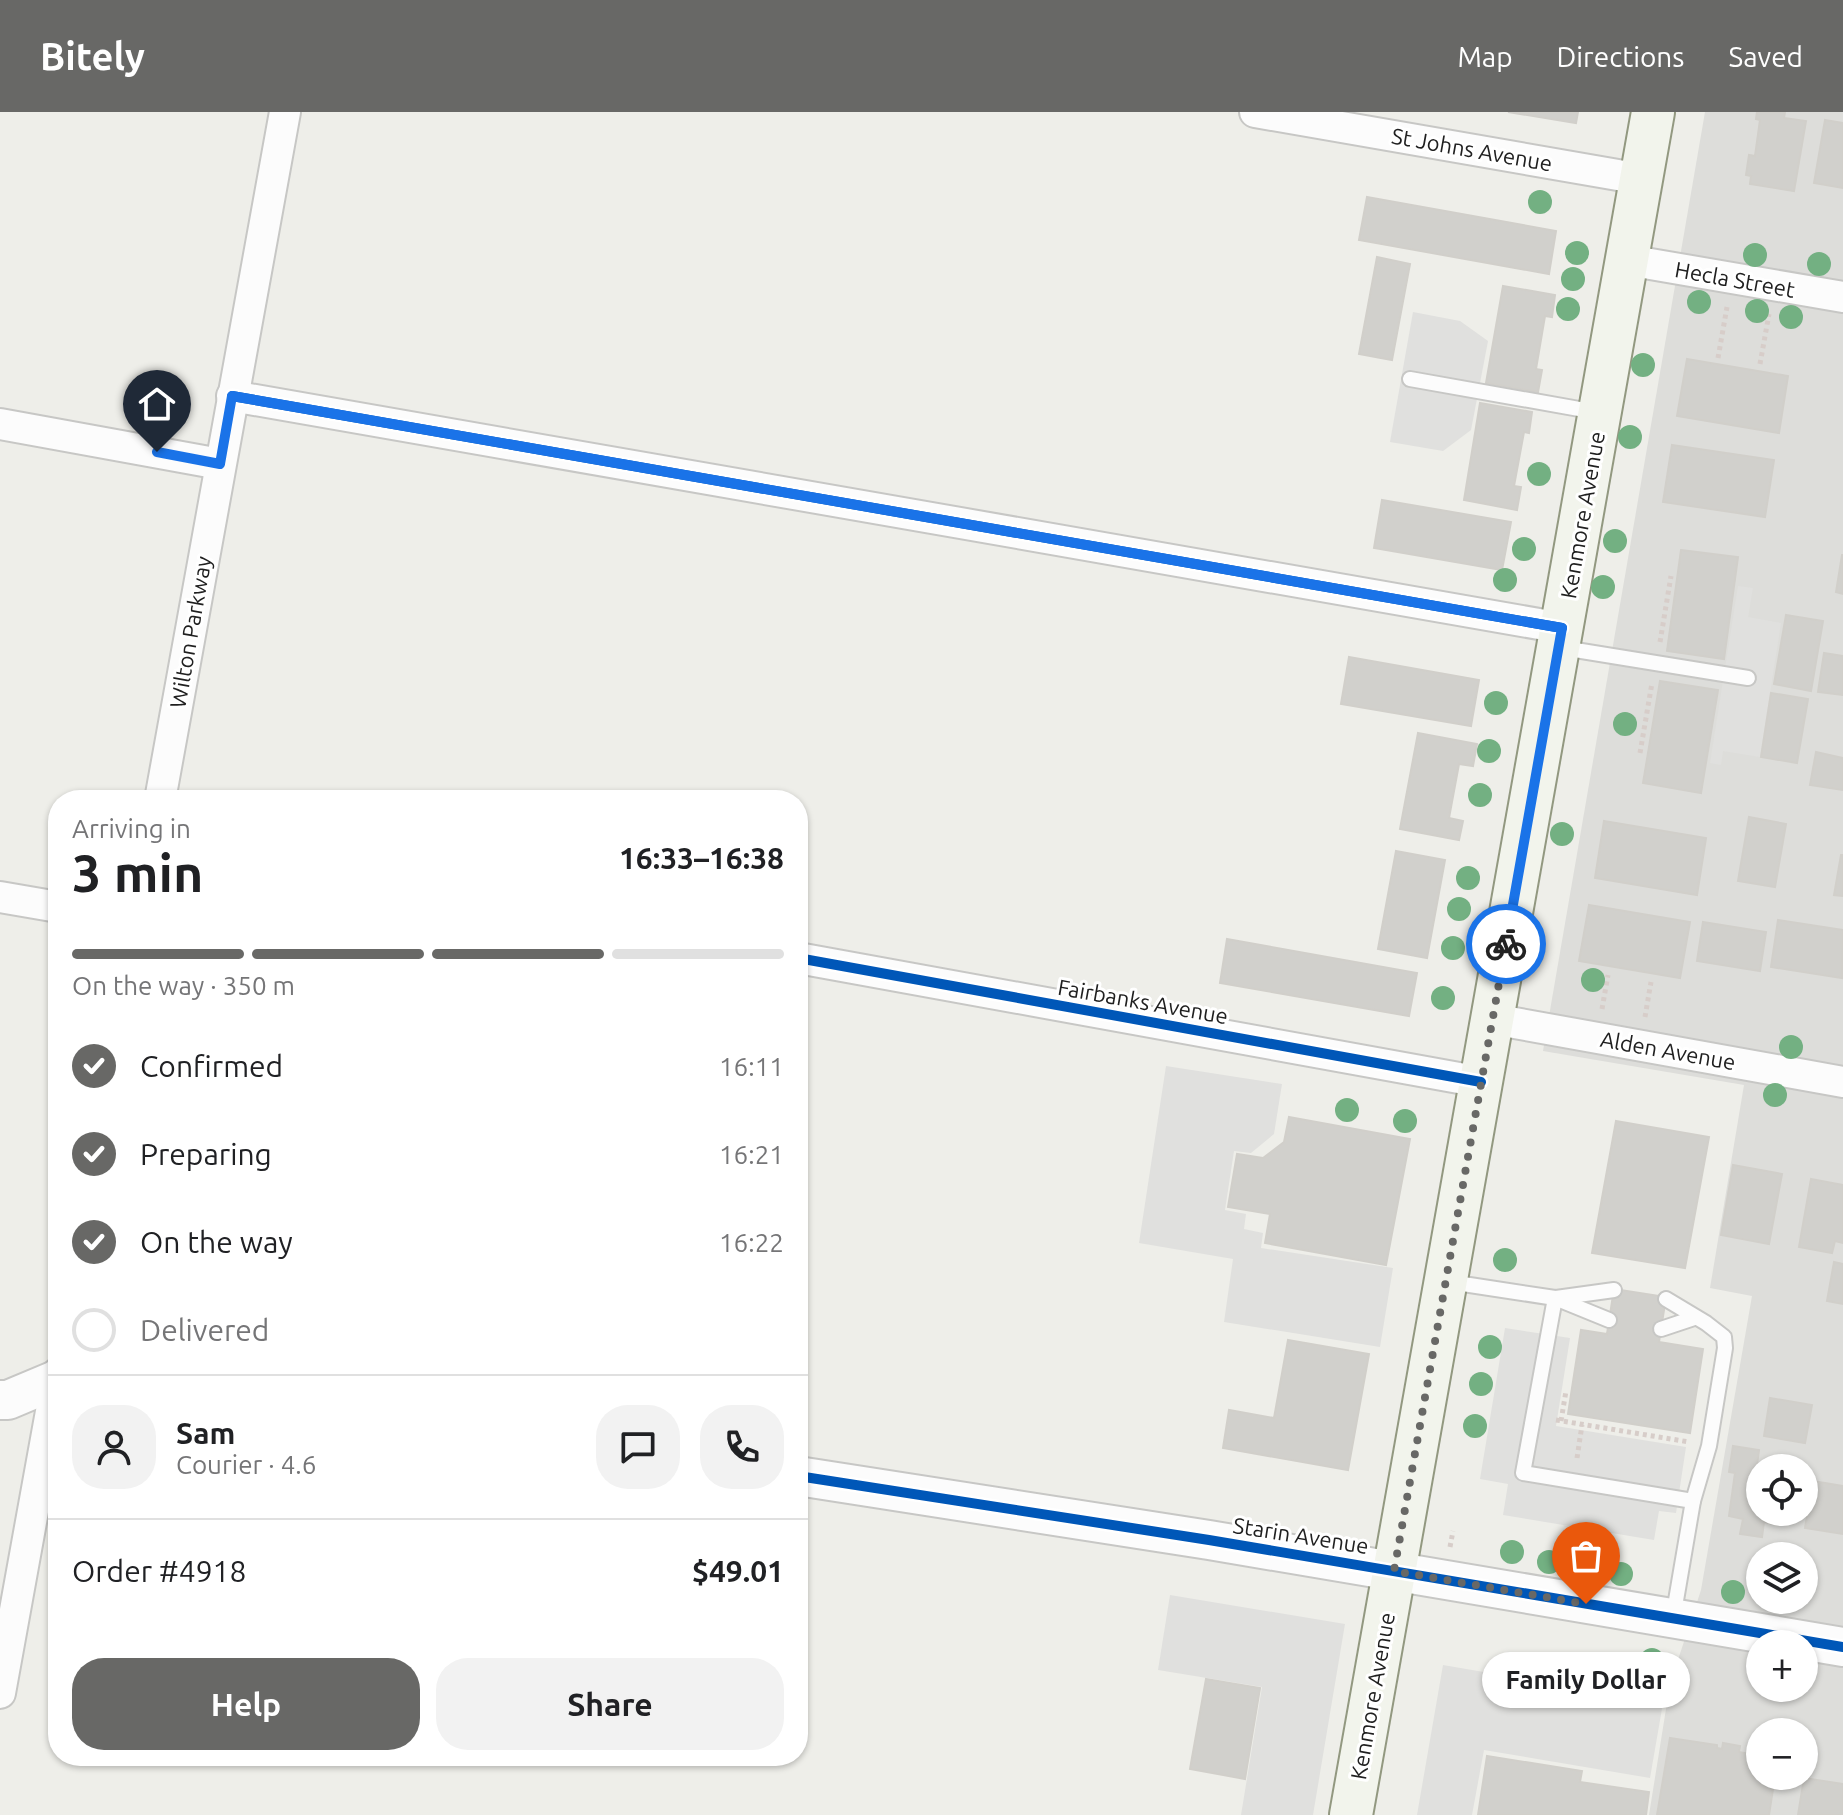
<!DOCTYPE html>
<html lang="en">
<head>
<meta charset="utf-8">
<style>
	:root { --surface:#fff; --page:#f2f2f2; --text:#202124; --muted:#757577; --line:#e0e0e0; --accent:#686866 }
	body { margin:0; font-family:Ubuntu,sans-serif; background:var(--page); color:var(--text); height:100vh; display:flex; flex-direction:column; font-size:30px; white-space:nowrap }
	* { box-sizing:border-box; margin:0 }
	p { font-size:26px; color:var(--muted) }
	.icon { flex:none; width:44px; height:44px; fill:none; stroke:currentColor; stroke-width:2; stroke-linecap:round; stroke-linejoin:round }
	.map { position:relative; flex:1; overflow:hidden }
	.side { position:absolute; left:48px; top:678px; width:760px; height:976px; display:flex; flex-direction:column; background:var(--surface); border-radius:32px; box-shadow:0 2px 6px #0004 }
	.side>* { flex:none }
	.fabs { position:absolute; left:1746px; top:1342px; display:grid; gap:16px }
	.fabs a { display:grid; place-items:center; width:72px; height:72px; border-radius:50%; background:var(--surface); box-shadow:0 2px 6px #0004; font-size:40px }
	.pin { position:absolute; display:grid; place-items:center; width:68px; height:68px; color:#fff; margin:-82px -34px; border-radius:50% 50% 50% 0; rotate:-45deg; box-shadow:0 0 8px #0007 }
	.pin .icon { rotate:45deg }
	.courier { position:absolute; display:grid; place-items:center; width:80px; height:80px; margin:-40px; border:6px solid #1a73e8; border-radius:50%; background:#fff; color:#222; box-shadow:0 2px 10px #0007 }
	.bubble { position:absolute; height:56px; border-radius:28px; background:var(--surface); box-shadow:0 2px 6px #0004; font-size:26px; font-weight:700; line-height:56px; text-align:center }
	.head em { font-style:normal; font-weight:700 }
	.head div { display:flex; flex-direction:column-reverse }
	.head { display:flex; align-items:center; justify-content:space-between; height:136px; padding:0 24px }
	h1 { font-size:52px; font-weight:700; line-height:60px }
	.bar { display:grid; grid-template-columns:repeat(4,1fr); gap:12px 8px; align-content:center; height:96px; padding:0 24px }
	.bar i { height:10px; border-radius:6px; background:var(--line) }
	.bar .selected { background:var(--accent) }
	.bar p { grid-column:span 4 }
	.line { display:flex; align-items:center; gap:20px; padding:0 24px; border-top:2px solid var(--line) }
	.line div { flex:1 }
	.round { display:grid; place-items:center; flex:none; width:84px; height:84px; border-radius:32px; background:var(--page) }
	ol { padding:0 24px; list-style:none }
	li { display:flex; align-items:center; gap:24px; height:88px }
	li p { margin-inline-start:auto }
	li .icon { padding:8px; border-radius:50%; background:var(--accent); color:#fff; stroke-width:4 }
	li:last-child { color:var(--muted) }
	li i { width:44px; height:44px; border:4px solid var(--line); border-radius:50% }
	.cta { display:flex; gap:16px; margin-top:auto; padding:16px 24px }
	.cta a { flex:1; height:92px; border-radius:32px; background:var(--accent); color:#fff; font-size:32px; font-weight:700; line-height:92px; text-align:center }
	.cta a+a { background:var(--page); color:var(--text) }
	header { display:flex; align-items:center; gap:48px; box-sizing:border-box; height:112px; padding:0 40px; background:var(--accent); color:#fff }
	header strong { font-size:38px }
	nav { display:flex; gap:44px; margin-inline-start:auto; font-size:28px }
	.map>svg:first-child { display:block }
	.residential { fill:#ddddda; fill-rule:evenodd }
	.parking { fill:#e0e0de }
	.building { fill:#d1d0cc; stroke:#d1cfca; stroke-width:2 }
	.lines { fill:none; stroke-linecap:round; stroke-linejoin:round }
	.service-casing { stroke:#c7c7c5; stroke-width:18 }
	.minor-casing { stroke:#c7c7c5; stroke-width:34 }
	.tertiary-casing { stroke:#c7c7c5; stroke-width:42 }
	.secondary-casing { stroke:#929880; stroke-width:46 }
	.path { stroke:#d7cdc9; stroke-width:5; stroke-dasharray:4 4; stroke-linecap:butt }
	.service { stroke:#fcfcfc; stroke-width:14 }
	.minor { stroke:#fcfcfc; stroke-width:30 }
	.tertiary { stroke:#fcfcfc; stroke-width:38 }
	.secondary { stroke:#f2f4ec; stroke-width:42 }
	.cycleway-casing { stroke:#fff; stroke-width:15 }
	.cycleway { stroke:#0057b8; stroke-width:10 }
	.tree { fill:#73b082 }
	.done { stroke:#686866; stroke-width:8; stroke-dasharray:0 14.4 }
	.route { stroke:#1a73e8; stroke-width:10 }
	.labels { text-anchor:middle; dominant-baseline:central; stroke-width:6; stroke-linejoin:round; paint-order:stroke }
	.street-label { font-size:22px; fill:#202020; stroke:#fff }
</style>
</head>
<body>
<header>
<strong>Bitely</strong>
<nav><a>Map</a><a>Directions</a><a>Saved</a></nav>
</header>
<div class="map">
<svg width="1843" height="1703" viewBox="0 0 1843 1703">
	<rect width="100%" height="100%" fill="#eeeee9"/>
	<!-- residential -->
	<path class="residential" d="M 1705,0 L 1843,0 L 1843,1703 L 1649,1703 L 1670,1572 L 1701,1478 L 1752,1184 L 1710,1176 L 1744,973 L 1543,939 ZM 1760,1356 L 1804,1356 L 1804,1400 L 1760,1400 ZM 1760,1444 L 1804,1444 L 1804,1488 L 1760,1488 ZM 1760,1532 L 1804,1532 L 1804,1576 L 1760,1576 ZM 1760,1620 L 1804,1620 L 1804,1664 L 1760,1664 Z"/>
	<!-- parking -->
	<g class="parking">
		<path d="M 1413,200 L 1460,209 L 1488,229 L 1471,318 L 1443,339 L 1390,330 Z"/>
		<path d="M 1738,474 L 1753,476 L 1748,505 L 1781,511 L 1760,645 L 1723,639 L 1721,653 L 1710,651 Z"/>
		<path d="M 1166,954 L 1282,972 L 1274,1022 L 1251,1041 L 1234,1039 L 1225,1098 L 1246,1102 L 1244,1117 L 1263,1121 L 1261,1136 L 1393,1156 L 1380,1235 L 1224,1210 L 1233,1147 L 1139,1131 Z"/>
		<path d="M 1505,1216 L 1570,1226 L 1556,1314 L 1686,1335 L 1676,1401 L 1659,1399 L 1654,1428 L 1503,1403 L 1508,1372 L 1480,1367 Z"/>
		<path d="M 1170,1483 L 1345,1512 L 1313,1703 L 1241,1703 L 1262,1575 L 1158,1558 Z"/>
		<path d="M 1443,1553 L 1663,1591 L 1650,1666 L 1484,1638 L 1472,1703 L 1417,1703 Z"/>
	</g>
	<!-- building -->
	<g class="building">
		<path d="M 1508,0 L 1578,0 L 1576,11 Z"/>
		<path d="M 1757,0 L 1785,0 L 1784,6 L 1806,9 L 1794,79 L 1750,72 L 1751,64 L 1746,63 L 1749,43 L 1755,44 L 1760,8 L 1756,7 Z"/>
		<path d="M 1825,8 L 1843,11 L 1843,76 L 1814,71 Z"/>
		<path d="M 1367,85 L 1556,119 L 1549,162 L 1359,128 Z"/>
		<path d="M 1377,145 L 1410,152 L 1392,248 L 1359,242 Z"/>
		<path d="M 1503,174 L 1555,183 L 1552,205 L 1545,204 L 1536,257 L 1542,258 L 1538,280 L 1486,271 Z"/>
		<path d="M 1687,247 L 1788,264 L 1779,321 L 1677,304 Z"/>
		<path d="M 1480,291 L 1532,300 L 1529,321 L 1524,320 L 1514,374 L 1521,375 L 1517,398 L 1464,388 Z"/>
		<path d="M 1672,333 L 1774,348 L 1765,405 L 1663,390 Z"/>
		<path d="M 1382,388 L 1511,410 L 1502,458 L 1374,436 Z"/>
		<path d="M 1681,438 L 1738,445 L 1724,547 L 1667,539 Z"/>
		<path d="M 1842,443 L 1843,443 L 1843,482 L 1836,480 Z"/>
		<path d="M 1786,503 L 1823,509 L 1811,579 L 1774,572 Z"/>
		<path d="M 1824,541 L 1843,544 L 1843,583 L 1818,580 Z"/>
		<path d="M 1349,545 L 1479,568 L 1471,614 L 1341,592 Z"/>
		<path d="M 1660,569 L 1718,578 L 1701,681 L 1643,671 Z"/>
		<path d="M 1771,581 L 1808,587 L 1797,651 L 1761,645 Z"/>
		<path d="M 1418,621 L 1477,632 L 1473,654 L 1459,652 L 1449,706 L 1463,709 L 1459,728 L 1400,717 Z"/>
		<path d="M 1816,640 L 1843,646 L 1843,678 L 1810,673 Z"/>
		<path d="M 1749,705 L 1786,712 L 1775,775 L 1738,769 Z"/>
		<path d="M 1604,709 L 1706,726 L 1697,783 L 1595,766 Z"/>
		<path d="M 1396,739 L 1445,748 L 1427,846 L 1378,837 Z"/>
		<path d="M 1841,743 L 1843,743 L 1843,784 L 1834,783 Z"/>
		<path d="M 1589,793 L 1690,810 L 1680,866 L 1579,849 Z"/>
		<path d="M 1778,808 L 1843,818 L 1842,866 L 1771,855 Z"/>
		<path d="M 1703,810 L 1766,820 L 1760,859 L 1697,849 Z"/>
		<path d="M 1227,827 L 1417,861 L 1409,904 L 1220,871 Z"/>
		<path d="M 1289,1005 L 1410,1027 L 1386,1153 L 1265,1131 L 1270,1102 L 1228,1095 L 1237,1042 L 1263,1046 L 1284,1030 Z"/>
		<path d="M 1616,1009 L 1709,1025 L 1685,1156 L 1592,1141 Z"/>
		<path d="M 1733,1053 L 1782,1062 L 1769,1132 L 1721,1123 Z"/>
		<path d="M 1811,1067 L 1843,1073 L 1843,1131 L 1835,1129 L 1832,1141 L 1799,1135 Z"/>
		<path d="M 1834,1150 L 1843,1152 L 1843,1192 L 1827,1189 Z"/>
		<path d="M 1614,1177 L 1666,1185 L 1659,1230 L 1703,1237 L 1690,1321 L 1568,1302 L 1581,1218 L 1607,1222 Z"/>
		<path d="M 1288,1228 L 1369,1242 L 1348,1358 L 1223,1336 L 1229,1298 L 1274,1306 Z"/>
		<path d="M 1770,1286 L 1812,1293 L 1805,1331 L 1764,1324 Z"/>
		<path d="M 1733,1334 L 1759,1338 L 1756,1360 L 1760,1361 L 1760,1400 L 1780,1400 L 1778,1413 L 1764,1410 L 1762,1425 L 1740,1422 L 1743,1407 L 1729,1404 L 1735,1361 L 1729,1360 Z"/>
		<path d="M 1813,1369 L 1843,1374 L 1843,1422 L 1805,1416 Z"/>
		<path d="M 1206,1567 L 1260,1576 L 1245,1667 L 1190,1657 Z"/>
		<path d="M 1670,1626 L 1717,1633 L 1717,1636 L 1722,1637 L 1723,1631 L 1740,1634 L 1739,1640 L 1760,1644 L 1760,1664 L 1775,1664 L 1769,1703 L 1657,1703 Z"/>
		<path d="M 1487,1644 L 1582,1659 L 1580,1670 L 1649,1680 L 1646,1703 L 1478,1703 Z"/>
		<path d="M 1804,1666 L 1843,1672 L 1843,1703 L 1798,1703 Z"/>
	</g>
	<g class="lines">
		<!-- service casing -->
		<g class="service-casing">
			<g id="service">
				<path d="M 1410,267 L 1596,300"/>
				<path d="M 1563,536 L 1748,566"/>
				<path d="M 1450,1170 L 1555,1186 L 1609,1208"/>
				<path d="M 1555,1186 L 1523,1361 L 1693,1389"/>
				<path d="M 1556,1186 L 1614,1178"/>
				<path d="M 1666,1187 L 1706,1211 L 1724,1225 L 1725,1236 L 1709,1334 L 1693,1389 L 1673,1506"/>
				<path d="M 1661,1217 L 1694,1206"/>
			</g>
		</g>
		<!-- minor casing -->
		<g class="minor-casing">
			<g id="minor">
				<path d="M 1255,0 L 1641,67"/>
				<path d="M 1627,148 L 1843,185"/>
				<path d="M 232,284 L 1562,516"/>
				<path d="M 0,312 L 220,352"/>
				<path d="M 160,688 L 285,0"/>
				<path d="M 0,785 L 58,795"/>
				<path d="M 798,846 L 1481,970"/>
				<path d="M 1492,907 L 1843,970"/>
				<path d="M 0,1581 L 58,1261"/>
			</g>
		</g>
		<!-- tertiary casing -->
		<g class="tertiary-casing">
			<g id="tertiary">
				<path d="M 0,1288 L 8,1288 L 58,1267"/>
				<path d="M 798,1364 L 1209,1428 L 1843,1535"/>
			</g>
		</g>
		<!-- secondary casing -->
		<g class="secondary-casing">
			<path id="secondary" d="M 1351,1703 L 1653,0"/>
		</g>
		<!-- path -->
		<g class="path">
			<path d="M 1718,246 L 1727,195"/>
			<path d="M 1760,252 L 1769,202"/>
			<path d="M 1660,530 L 1671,464"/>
			<path d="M 1640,641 L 1652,571"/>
			<path d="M 1602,897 L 1608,863"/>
			<path d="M 1645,905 L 1651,870"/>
			<path d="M 1556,1308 L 1689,1330"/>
			<path d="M 1561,1309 L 1566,1279"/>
			<path d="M 1577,1346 L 1582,1313"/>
			<path d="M 1450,1435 L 1453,1419"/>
			<path d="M 1563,1438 L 1566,1414"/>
		</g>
		<!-- service -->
		<use href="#service" class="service"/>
		<!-- minor -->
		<use href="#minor" class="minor"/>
		<!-- tertiary -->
		<use href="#tertiary" class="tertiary"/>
		<!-- secondary -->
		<use href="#secondary" class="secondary"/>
		<!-- cycleway casing -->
		<g class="cycleway-casing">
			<g id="cycleway">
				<path d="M 232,284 L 1562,516"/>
				<path d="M 798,846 L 1481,970"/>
				<path d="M 798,1364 L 1209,1428 L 1843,1535"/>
			</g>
		</g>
		<!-- cycleway -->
		<use href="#cycleway" class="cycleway"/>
	</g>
	<!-- trees -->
	<g class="tree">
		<circle cx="1540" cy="90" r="12"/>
		<circle cx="1577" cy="141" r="12"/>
		<circle cx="1755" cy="143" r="12"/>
		<circle cx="1819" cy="152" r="12"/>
		<circle cx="1573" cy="167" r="12"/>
		<circle cx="1699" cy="190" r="12"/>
		<circle cx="1568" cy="197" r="12"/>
		<circle cx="1757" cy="199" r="12"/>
		<circle cx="1791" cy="205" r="12"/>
		<circle cx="1643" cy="253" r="12"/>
		<circle cx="1630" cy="325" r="12"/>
		<circle cx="1539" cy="362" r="12"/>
		<circle cx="1615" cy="429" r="12"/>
		<circle cx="1524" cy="437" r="12"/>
		<circle cx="1505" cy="468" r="12"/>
		<circle cx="1603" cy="475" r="12"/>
		<circle cx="1496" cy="591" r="12"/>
		<circle cx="1625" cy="612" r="12"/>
		<circle cx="1489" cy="639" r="12"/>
		<circle cx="1480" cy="683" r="12"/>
		<circle cx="1562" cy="722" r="12"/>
		<circle cx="1468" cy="766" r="12"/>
		<circle cx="1459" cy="797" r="12"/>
		<circle cx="1453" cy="836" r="12"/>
		<circle cx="1593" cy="868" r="12"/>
		<circle cx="1443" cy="886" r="12"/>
		<circle cx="1791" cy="935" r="12"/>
		<circle cx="1775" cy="983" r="12"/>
		<circle cx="1347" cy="998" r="12"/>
		<circle cx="1405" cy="1009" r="12"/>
		<circle cx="1505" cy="1148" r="12"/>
		<circle cx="1490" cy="1235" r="12"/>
		<circle cx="1481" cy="1272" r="12"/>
		<circle cx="1475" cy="1314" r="12"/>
		<circle cx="1512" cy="1440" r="12"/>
		<circle cx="1549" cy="1450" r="12"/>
		<circle cx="1586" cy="1457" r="12"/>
		<circle cx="1621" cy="1462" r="12"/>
		<circle cx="1733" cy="1480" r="12"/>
		<circle cx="1652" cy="1548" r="12"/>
	</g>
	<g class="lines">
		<!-- done -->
		<path class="done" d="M 1506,832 L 1394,1459 L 1586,1492"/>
		<!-- route -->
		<path class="route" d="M 157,340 L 220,352 L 232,284 L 1562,516 L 1506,832"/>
	</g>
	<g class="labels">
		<!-- street labels -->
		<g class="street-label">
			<text transform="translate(1472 37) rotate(10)">St Johns Avenue</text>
			<text transform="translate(1735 167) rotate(10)">Hecla Street</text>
			<text transform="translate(1582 403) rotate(-80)">Kenmore Avenue</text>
			<text transform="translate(190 520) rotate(-80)">Wilton Parkway</text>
			<text transform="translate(1143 889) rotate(10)">Fairbanks Avenue</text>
			<text transform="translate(1668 938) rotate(10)">Alden Avenue</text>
			<text transform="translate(1301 1423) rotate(9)">Starin Avenue</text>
			<text transform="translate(1372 1584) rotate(-80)">Kenmore Avenue</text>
		</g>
	</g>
</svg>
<div class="fabs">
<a><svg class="icon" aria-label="locate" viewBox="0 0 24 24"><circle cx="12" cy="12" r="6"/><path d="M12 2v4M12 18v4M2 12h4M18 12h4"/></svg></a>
<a><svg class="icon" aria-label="layers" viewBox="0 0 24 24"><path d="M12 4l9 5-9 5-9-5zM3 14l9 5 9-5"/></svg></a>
<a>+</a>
<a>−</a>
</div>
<div class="pin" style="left:1586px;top:1492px;background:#ea580c"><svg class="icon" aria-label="bag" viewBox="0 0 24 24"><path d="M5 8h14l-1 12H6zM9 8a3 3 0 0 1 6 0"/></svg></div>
<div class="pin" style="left:157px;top:340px;background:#1f2937"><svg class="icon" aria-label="home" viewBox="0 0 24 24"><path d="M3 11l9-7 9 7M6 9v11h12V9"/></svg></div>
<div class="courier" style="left:1506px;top:832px"><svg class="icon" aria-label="bike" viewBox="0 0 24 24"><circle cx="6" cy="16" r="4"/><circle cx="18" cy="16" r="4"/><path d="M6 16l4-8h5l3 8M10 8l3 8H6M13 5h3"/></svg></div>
<div class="bubble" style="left:1482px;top:1540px;width:208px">Family Dollar</div>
<section class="side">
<div class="head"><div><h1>3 min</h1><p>Arriving in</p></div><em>16:33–16:38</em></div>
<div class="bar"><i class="selected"></i><i class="selected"></i><i class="selected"></i><i></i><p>On the way · 350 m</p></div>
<ol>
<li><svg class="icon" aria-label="check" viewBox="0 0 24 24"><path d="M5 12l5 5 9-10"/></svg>Confirmed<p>16:11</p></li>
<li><svg class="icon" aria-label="check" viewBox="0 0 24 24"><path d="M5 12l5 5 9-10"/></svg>Preparing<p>16:21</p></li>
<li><svg class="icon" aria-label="check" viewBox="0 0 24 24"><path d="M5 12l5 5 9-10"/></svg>On the way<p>16:22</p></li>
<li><i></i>Delivered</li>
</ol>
<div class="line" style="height:144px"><a class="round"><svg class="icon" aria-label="person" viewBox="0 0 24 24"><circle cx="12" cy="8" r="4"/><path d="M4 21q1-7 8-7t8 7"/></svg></a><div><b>Sam</b><p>Courier · 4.6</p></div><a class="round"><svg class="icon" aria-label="chat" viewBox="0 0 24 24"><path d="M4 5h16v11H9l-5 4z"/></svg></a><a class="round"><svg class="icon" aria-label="phone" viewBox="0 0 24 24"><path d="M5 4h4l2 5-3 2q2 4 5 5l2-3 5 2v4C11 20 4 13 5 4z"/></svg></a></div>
<div class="line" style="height:104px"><div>Order #4918</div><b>$49.01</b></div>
<div class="cta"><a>Help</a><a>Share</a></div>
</section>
</div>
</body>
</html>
